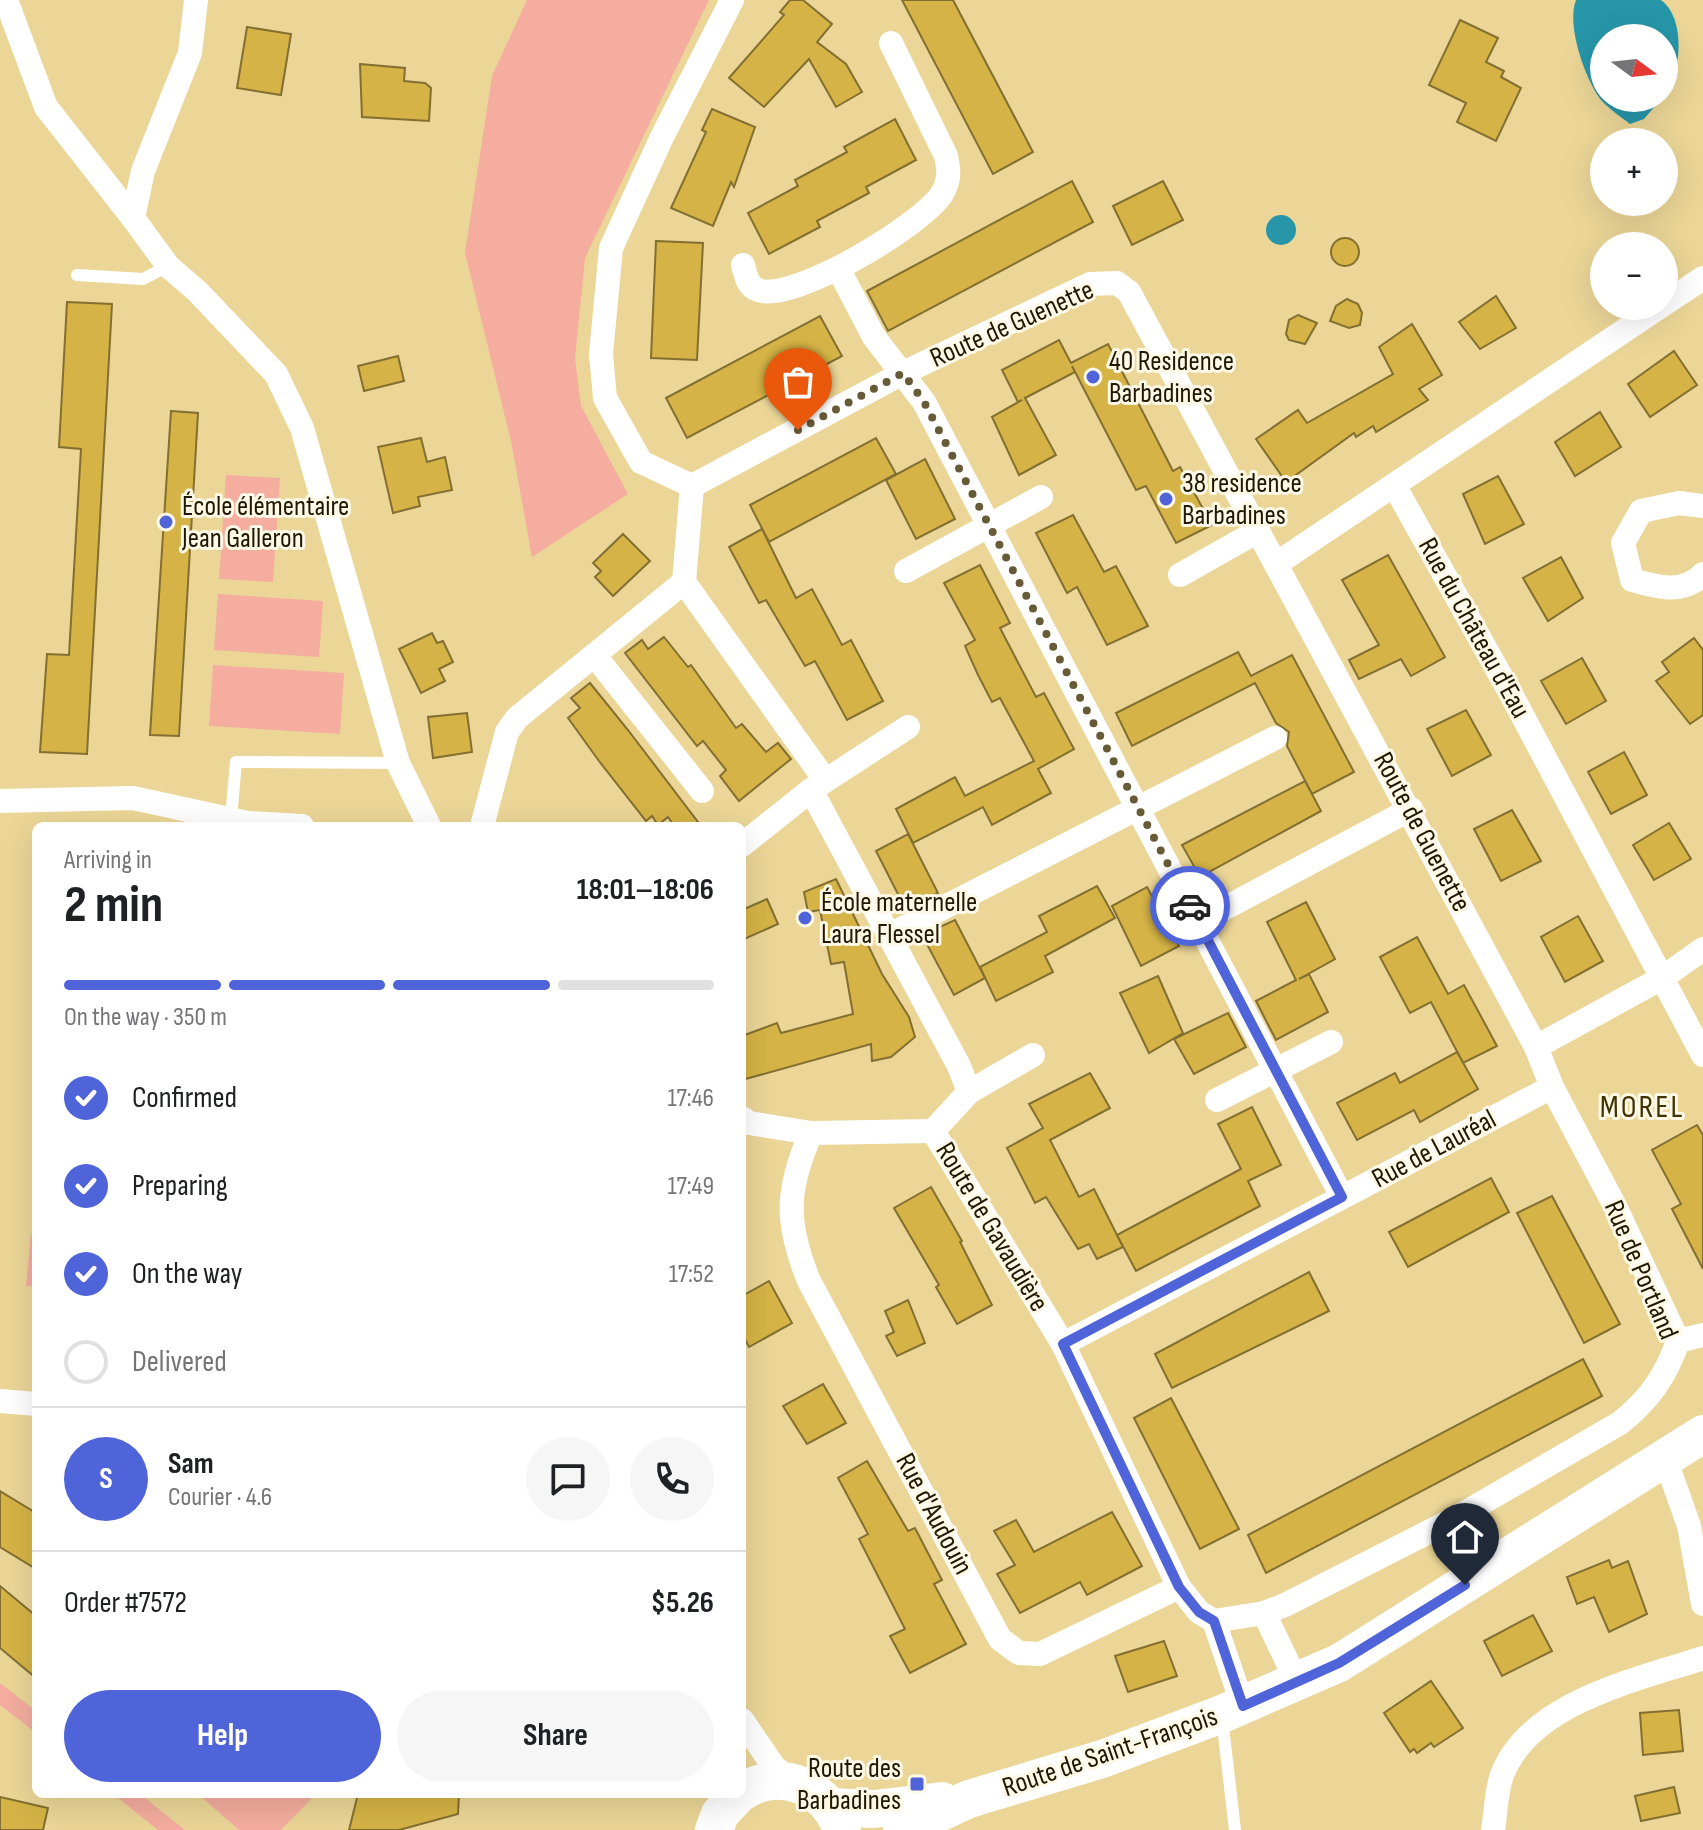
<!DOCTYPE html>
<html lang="en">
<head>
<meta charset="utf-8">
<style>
	:root { --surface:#fff; --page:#f6f6f6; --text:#202124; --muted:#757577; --line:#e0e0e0; --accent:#5064d9 }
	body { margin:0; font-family:"Sofia Sans Condensed",sans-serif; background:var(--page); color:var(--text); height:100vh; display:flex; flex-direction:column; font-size:30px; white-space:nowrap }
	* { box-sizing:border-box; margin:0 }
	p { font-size:26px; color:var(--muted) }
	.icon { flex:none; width:44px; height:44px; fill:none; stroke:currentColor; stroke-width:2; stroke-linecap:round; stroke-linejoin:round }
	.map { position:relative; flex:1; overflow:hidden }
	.panel { position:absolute; left:32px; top:822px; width:714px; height:976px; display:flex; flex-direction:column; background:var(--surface); border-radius:12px; box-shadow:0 8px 32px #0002 }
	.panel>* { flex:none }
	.needle { width:52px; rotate:105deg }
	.fabs { position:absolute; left:1590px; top:24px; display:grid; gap:16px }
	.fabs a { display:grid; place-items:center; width:88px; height:88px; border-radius:50%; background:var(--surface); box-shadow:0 8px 32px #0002; font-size:40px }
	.pin { position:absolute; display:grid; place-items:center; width:68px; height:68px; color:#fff; margin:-82px -34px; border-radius:50% 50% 50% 0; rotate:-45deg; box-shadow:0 0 8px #0007 }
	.pin .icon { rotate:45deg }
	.courier { position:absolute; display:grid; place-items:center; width:80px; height:80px; margin:-40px; border:6px solid #5064d9; border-radius:50%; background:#fff; color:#222; box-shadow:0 2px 10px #0007 }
	.headline em { font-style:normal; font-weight:700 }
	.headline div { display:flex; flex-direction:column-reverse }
	.headline { display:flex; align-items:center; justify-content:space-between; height:136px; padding:0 32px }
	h1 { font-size:52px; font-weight:700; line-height:60px }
	.bar { display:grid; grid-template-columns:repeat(4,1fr); gap:12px 8px; align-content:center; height:96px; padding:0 32px }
	.bar i { height:10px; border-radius:6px; background:var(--line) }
	.bar .selected { background:var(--accent) }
	.bar p { grid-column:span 4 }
	.line { display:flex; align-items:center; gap:20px; padding:0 32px; border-top:2px solid var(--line) }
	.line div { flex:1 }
	.round { display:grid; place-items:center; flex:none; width:84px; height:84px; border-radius:42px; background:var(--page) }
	ol { padding:0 32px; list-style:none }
	li { display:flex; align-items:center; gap:24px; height:88px }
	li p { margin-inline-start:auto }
	li .icon { padding:8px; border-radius:50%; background:var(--accent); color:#fff; stroke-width:4 }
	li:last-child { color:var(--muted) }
	li i { width:44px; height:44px; border:4px solid var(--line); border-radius:50% }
	.primary-button { display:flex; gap:16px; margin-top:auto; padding:16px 32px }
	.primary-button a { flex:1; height:92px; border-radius:48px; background:var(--accent); color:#fff; font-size:32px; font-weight:700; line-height:92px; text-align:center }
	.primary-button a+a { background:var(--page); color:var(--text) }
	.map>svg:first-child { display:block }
	.green { fill:#f4ad9e }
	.water { fill:#2796a9 }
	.building { fill:#d5b346; stroke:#826f31; stroke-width:2 }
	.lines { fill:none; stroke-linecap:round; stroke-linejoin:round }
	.service { stroke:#fff; stroke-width:12 }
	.minor { stroke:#fff; stroke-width:24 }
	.primary { stroke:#fff; stroke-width:38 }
	.done { stroke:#675a36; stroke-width:8; stroke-dasharray:0 14.4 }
	.route { stroke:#5064d9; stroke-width:10 }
	.poi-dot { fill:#5064d9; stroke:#fef8e6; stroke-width:3 }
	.labels { text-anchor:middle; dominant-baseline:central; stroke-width:6; stroke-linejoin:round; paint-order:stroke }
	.street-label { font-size:28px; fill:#201801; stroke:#fef8e6 }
	.poi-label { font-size:28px; fill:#201801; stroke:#fef8e6; text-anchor:start }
	.quarter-label { font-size:32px; letter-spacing:2px; fill:#413300; stroke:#fef8e6 }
</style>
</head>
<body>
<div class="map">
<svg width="1703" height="1830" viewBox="0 0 1703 1830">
	<rect width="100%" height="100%" fill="#ebd697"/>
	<!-- green -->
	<g class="green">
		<path d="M 527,0 L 709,0 L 585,258 L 575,358 L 581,406 L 628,494 L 532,557 L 511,441 L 465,253 L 492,76 Z"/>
		<path d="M 226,475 L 280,478 L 273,582 L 219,579 Z"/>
		<path d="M 218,594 L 323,601 L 319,657 L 214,650 Z"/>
		<path d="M 213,665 L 344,673 L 340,734 L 209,726 Z"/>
		<path d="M 36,1232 L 36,1287 L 26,1286 L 31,1234 Z"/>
		<path d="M 0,1683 L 36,1711 L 36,1733 L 0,1705 Z"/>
		<path d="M 113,1794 L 140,1794 L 185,1830 L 158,1830 Z"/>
		<path d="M 198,1794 L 316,1794 L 281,1830 L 239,1830 Z"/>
	</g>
	<!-- water -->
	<g class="water">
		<path d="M 1576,0 L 1661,0 C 1686,18 1682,73 1664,96 L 1664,38 L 1604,38 L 1604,98 L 1662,98 L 1644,119 L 1630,124 C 1621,117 1609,109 1601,100 C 1585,79 1566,25 1576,0 Z"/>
		<circle cx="1281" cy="230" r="15"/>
	</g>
	<!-- building -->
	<g class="building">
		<path d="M 790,0 L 803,0 L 832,24 L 817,42 L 846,64 L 862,92 L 836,107 L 809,59 L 764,107 L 729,78 L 784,15 L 780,12 Z"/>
		<path d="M 902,0 L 953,0 L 1033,152 L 993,174 Z"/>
		<path d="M 1460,20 L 1498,38 L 1486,62 L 1504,71 L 1501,77 L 1521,88 L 1496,141 L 1457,122 L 1466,103 L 1429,85 Z"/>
		<path d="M 247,27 L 291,34 L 281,95 L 237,88 Z"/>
		<path d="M 360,64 L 405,68 L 404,81 L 425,83 L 431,88 L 429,121 L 362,117 Z"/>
		<path d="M 712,109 L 755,127 L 734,187 L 731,182 L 713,226 L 671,208 L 706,132 L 702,130 Z"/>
		<path d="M 895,119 L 916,160 L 866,187 L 869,193 L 817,221 L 820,227 L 769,254 L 748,213 L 798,186 L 795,180 L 847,152 L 844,147 Z"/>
		<path d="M 1072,181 L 1093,222 L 888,331 L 867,291 Z"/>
		<path d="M 1163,181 L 1183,220 L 1132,245 L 1113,206 Z"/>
		<circle cx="1345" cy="252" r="14"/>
		<path d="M 656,241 L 703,243 L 697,360 L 651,358 Z"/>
		<path d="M 1496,296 L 1516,328 L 1480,349 L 1459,322 Z"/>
		<path d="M 1347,299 L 1358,304 L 1362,313 L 1360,325 L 1349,328 L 1330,321 L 1336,306 Z"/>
		<path d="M 67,302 L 112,304 L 87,754 L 40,752 L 47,654 L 69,655 L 81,449 L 59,447 Z"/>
		<path d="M 1298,315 L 1317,323 L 1305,344 L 1289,340 L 1286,334 L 1289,320 Z"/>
		<path d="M 820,316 L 842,356 L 687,438 L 666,398 Z"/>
		<path d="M 1412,324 L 1442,375 L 1419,389 L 1428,400 L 1376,432 L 1373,426 L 1356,437 L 1354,433 L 1286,482 L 1256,439 L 1298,410 L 1307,423 L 1393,374 L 1379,347 Z"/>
		<path d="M 1059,340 L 1071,363 L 1108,344 L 1173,471 L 1180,467 L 1212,525 L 1176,543 L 1146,486 L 1136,490 L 1072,366 L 1075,372 L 1025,398 L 1056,455 L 1019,475 L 992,417 L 1022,400 L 1018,402 L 1002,370 Z"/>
		<path d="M 1674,351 L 1697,385 L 1650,417 L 1628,384 Z"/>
		<path d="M 398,356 L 404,381 L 364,391 L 358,366 Z"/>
		<path d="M 171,411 L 198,413 L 179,736 L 150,735 Z"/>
		<path d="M 1600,412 L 1621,447 L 1575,476 L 1555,442 Z"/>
		<path d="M 421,438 L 427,462 L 445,457 L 452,490 L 418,497 L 420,506 L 393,513 L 378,447 Z"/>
		<path d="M 876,438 L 896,474 L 769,542 L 750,505 Z"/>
		<path d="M 925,459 L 955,519 L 916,539 L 886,480 Z"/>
		<path d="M 1498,476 L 1524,524 L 1485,544 L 1463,494 Z"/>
		<path d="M 1073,515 L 1104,572 L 1116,566 L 1148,626 L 1107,645 L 1077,587 L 1067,593 L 1036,533 Z"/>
		<path d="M 762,529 L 796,598 L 812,589 L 842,645 L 851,640 L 883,701 L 847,720 L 815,661 L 805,666 L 766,600 L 759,603 L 729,547 Z"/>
		<path d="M 623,534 L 650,561 L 613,596 L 595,577 L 601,571 L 593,563 Z"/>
		<path d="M 1388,555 L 1445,657 L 1411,676 L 1401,659 L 1359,679 L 1349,660 L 1379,645 L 1342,580 Z"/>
		<path d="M 1561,557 L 1583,598 L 1548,621 L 1523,578 Z"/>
		<path d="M 980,565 L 1010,623 L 1000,628 L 1036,697 L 1044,693 L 1074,749 L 1038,769 L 1051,793 L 992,825 L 983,807 L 913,843 L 896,809 L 955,777 L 965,796 L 1034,761 L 1000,698 L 992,702 L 978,675 L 965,646 L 975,640 L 944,583 Z"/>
		<path d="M 432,633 L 437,643 L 443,641 L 453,662 L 439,669 L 445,681 L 421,693 L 399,649 Z"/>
		<path d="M 664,637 L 688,667 L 691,665 L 736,728 L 742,724 L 766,752 L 778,743 L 791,759 L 739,801 L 720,776 L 726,770 L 703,741 L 697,746 L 625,653 L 642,640 L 648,649 Z"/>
		<path d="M 1694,638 L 1703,650 L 1703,715 L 1690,724 L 1656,681 L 1669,672 L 1662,662 Z"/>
		<path d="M 1238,652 L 1251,676 L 1292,655 L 1354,772 L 1312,794 L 1287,746 L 1289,732 L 1276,723 L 1255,683 L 1132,746 L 1116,713 Z"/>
		<path d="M 1582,658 L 1606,701 L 1566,724 L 1541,681 Z"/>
		<path d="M 590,683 L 628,730 L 701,826 L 674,826 L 668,817 L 658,825 L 652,816 L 646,821 L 599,761 L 568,718 L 580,708 L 571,698 Z"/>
		<path d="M 1466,710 L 1491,755 L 1452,776 L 1427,729 Z"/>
		<path d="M 467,713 L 472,752 L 433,758 L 428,717 Z"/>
		<path d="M 1624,752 L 1647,795 L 1611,814 L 1588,772 Z"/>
		<path d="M 1305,781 L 1321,811 L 1200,877 L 1182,845 Z"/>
		<path d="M 1512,810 L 1541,861 L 1501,881 L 1474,829 Z"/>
		<path d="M 1669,823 L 1691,859 L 1654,880 L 1633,845 Z"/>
		<path d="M 908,834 L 938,893 L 906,910 L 876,851 Z"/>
		<path d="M 836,879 L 882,974 L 909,1017 L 915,1037 L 891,1057 L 872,1061 L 871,1044 L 742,1080 L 742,1036 L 777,1023 L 781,1033 L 853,1014 L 844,962 L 831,964 L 820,910 L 808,912 L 804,892 Z"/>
		<path d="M 1097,886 L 1115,918 L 1045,956 L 1053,972 L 996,1001 L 980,967 L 1047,932 L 1039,916 Z"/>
		<path d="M 1147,887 L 1179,946 L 1141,966 L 1112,906 Z"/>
		<path d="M 767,899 L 778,924 L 742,940 L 742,910 Z"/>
		<path d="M 1306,902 L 1335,959 L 1299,979 L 1309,974 L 1328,1012 L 1276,1040 L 1256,1001 L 1296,980 L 1267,922 Z"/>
		<path d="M 1578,916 L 1603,961 L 1565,982 L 1541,937 Z"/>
		<path d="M 955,920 L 985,978 L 954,995 L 922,935 Z"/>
		<path d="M 1417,937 L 1448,994 L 1464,985 L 1497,1046 L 1463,1063 L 1431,1002 L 1410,1013 L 1380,957 Z"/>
		<path d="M 1158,976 L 1183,1033 L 1149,1053 L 1120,993 Z"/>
		<path d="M 1228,1013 L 1246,1047 L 1194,1074 L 1174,1039 Z"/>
		<path d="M 1457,1052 L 1478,1089 L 1420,1122 L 1414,1110 L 1357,1140 L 1337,1103 L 1395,1073 L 1400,1083 Z"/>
		<path d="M 1090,1073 L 1110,1108 L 1050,1140 L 1079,1197 L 1094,1189 L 1123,1247 L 1097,1259 L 1089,1244 L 1078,1249 L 1046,1197 L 1035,1203 L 1007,1148 L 1043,1128 L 1029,1104 Z"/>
		<path d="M 1252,1107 L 1281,1165 L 1248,1181 L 1260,1206 L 1136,1271 L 1117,1235 L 1241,1169 L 1218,1124 Z"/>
		<path d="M 1697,1125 L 1703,1135 L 1703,1269 L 1672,1209 L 1681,1204 L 1652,1150 Z"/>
		<path d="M 1491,1178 L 1509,1212 L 1408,1267 L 1389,1232 Z"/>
		<path d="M 931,1187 L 962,1241 L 960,1242 L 992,1305 L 957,1324 L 936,1287 L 939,1285 L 894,1208 Z"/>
		<path d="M 1552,1196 L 1620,1324 L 1584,1343 L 1517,1213 Z"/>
		<path d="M 1309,1272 L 1329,1311 L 1172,1388 L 1155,1354 Z"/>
		<path d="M 769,1281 L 792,1323 L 749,1347 L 742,1334 L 742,1296 Z"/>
		<path d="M 908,1300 L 925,1343 L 897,1356 L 886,1336 L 894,1332 L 885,1311 Z"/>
		<path d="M 1583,1359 L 1602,1396 L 1266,1573 L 1248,1535 Z"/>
		<path d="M 823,1384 L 846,1423 L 807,1444 L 783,1406 Z"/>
		<path d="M 1171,1398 L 1239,1529 L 1200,1549 L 1134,1418 Z"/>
		<path d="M 867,1461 L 908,1531 L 915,1528 L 942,1580 L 934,1584 L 966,1644 L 910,1673 L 890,1636 L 905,1629 L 859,1539 L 868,1534 L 838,1478 Z"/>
		<path d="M 0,1491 L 36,1513 L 36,1569 L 0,1547 Z"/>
		<path d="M 1112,1512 L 1142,1566 L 1087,1595 L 1080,1582 L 1020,1613 L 997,1574 L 1015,1565 L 994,1531 L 1016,1520 L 1034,1552 Z"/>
		<path d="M 1609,1560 L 1612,1568 L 1628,1561 L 1647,1614 L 1609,1632 L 1594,1597 L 1577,1604 L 1567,1577 Z"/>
		<path d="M 0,1586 L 36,1616 L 36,1678 L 0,1648 Z"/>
		<path d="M 1533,1615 L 1552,1651 L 1502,1676 L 1484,1641 Z"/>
		<path d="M 1164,1641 L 1177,1676 L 1128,1692 L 1115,1656 Z"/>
		<path d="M 1431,1681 L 1463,1728 L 1434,1747 L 1431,1743 L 1417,1753 L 1414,1749 L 1410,1752 L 1384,1713 Z"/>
		<path d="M 1679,1710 L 1683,1751 L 1643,1755 L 1640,1713 Z"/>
		<path d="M 1674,1787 L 1680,1813 L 1641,1821 L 1635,1796 Z"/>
		<path d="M 358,1794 L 459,1794 L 458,1814 L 399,1830 L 349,1830 Z"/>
		<path d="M 0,1797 L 48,1808 L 43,1830 L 0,1830 Z"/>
	</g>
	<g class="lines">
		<!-- service -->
		<g class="service">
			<path d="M 77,275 L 143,279 L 168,266"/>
			<path d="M 231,818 L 236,762 L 398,763"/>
			<path d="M 1222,1718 L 1235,1830"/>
		</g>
		<!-- minor -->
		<g class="minor">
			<path d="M 6,0 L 46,107 L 133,218"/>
			<path d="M 196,0 L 190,53 L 143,171 L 133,218 L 168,266 L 197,291 L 276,374 L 302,428 L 398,763 L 429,826"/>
			<path d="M 743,265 C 746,275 747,286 758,290 C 792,304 926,223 943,192 C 950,179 949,170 946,156 L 891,43"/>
			<path d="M 839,270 L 874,337 L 924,402 L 1342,1197"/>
			<path d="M 1664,304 L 1703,278"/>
			<path d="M 1394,485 L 1512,696 L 1703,1055"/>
			<path d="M 692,486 L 641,462 L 605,398 L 601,354 L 611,248 L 662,137 L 732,0"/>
			<path d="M 1703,506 L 1679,503 L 1641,511 L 1623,543 L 1632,580 C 1656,587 1683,595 1703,574"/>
			<path d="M 1276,564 L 1661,306"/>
			<path d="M 906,571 L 1041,497"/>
			<path d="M 1180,575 L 1258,531"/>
			<path d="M 595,656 L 702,791"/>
			<path d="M 825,780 L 684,582 L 692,486 L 903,373 L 1090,284 L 1117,283 L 1129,292 L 1536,1047 L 1552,1087 L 1616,1208 L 1678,1341 C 1666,1376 1649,1400 1620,1423 L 1456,1518 L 1285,1605 L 1264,1613 L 1214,1621"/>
			<path d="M 811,790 L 959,1066 L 969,1092"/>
			<path d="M 0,801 L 133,798 L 248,823 L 302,826"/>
			<path d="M 482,826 L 507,732 L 517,718 L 684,582"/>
			<path d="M 742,845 L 811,790 L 908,727"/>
			<path d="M 1199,922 L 1411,809"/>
			<path d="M 888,936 L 1275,738"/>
			<path d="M 1536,1047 L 1662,978 L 1703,949"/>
			<path d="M 1217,1100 L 1331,1042"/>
			<path d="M 742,1118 L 749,1123 L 811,1133 L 933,1131"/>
			<path d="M 933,1131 L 1063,1344 L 1179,1587 L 1199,1612 L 1214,1621 L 1243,1706"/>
			<path d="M 933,1131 L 969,1092 L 1033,1055"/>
			<path d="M 811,1133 C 786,1190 785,1222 809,1281 L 1000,1639 L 1019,1653 L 1040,1654 L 1179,1587"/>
			<path d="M 1678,1341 L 1703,1335"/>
			<path d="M 1063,1344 L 1552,1087"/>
			<path d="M 0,1401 L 36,1404"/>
			<path d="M 1665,1458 L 1689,1526 L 1703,1604"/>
			<path d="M 1264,1613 L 1297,1682"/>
			<path d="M 742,1720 L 774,1767 L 793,1782"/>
			<path d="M 1493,1830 C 1496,1813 1496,1791 1502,1775 C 1530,1702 1637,1680 1703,1658"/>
		</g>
		<!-- primary -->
		<g class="primary">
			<path d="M 742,1792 C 781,1766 828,1788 842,1830"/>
			<path d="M 831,1807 L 874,1809 L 942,1801"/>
			<path d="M 714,1830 L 720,1814 L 739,1794"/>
			<path d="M 902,1830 L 969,1799 L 1102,1759 L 1222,1714 L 1339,1663 L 1703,1434"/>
		</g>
	</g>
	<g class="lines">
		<!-- done -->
		<path class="done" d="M 798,430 L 903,373 L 924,402 L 1190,906"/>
		<!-- route -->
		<path class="route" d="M 1190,906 L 1342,1197 L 1063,1344 L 1179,1587 L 1199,1612 L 1214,1621 L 1243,1706 L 1339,1663 L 1465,1585"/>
	</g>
	<!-- markers -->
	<g class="poi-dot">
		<circle cx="1093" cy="377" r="8"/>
		<circle cx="1166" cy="499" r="8"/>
		<circle cx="166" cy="522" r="8"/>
		<circle cx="805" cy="918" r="8"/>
		<rect x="909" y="1776" width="16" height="16" rx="4"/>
	</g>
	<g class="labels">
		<!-- street labels -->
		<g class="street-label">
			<text transform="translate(1012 324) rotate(-24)">Route de Guenette</text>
			<text transform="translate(1474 628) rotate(61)">Rue du Château d'Eau</text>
			<text transform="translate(1422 832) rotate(62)">Route de Guenette</text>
			<text transform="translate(1434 1149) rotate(-28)">Rue de Lauréal</text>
			<text transform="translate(992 1227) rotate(59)">Route de Gavaudière</text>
			<text transform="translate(1641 1270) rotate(67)">Rue de Portland</text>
			<text transform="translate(934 1514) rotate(62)">Rue d'Audouin</text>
			<text transform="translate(1110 1752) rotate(-19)">Route de Saint-François</text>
		</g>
		<!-- poi labels -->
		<g class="poi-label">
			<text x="1109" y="361">40 Residence<tspan x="1109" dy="32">Barbadines</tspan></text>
			<text x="1182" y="483">38 residence<tspan x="1182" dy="32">Barbadines</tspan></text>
			<text x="182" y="506">École élémentaire<tspan x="182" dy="32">Jean Galleron</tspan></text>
			<text x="821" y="902">École maternelle<tspan x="821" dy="32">Laura Flessel</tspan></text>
			<text x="901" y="1768" text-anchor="end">Route des<tspan x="901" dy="32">Barbadines</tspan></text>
		</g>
		<!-- quarter labels -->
		<g class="quarter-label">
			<text x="1642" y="1107">MOREL</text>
		</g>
	</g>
</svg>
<div class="fabs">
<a><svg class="needle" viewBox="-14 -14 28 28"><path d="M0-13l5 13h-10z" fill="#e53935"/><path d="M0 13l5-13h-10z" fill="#757577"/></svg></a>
<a>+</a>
<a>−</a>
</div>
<div class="pin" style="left:798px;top:430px;background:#ea580c"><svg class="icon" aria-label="bag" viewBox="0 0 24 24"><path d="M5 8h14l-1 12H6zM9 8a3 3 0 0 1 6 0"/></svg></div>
<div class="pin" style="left:1465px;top:1585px;background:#1f2937"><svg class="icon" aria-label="home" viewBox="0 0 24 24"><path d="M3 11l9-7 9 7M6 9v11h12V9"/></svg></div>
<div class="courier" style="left:1190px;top:906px"><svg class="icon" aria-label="car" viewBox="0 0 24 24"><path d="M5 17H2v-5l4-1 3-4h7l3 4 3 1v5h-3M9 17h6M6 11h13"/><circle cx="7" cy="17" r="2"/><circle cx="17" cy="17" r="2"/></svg></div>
<section class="panel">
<div class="headline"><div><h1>2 min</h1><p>Arriving in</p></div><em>18:01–18:06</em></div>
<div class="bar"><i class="selected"></i><i class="selected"></i><i class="selected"></i><i></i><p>On the way · 350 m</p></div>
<ol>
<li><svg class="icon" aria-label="check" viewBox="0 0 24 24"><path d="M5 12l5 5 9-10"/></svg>Confirmed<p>17:46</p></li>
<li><svg class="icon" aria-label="check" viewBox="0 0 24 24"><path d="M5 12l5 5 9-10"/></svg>Preparing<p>17:49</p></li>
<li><svg class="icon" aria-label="check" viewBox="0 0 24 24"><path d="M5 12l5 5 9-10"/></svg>On the way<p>17:52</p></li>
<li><i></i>Delivered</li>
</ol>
<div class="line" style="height:144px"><b class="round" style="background:var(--accent);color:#fff">S</b><div><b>Sam</b><p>Courier · 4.6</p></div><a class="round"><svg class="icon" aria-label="chat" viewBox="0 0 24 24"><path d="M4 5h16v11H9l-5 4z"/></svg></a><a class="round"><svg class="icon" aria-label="phone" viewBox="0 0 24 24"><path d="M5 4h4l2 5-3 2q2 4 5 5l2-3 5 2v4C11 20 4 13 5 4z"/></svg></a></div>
<div class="line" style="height:104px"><div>Order #7572</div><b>$5.26</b></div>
<div class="primary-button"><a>Help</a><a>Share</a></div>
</section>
</div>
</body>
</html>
